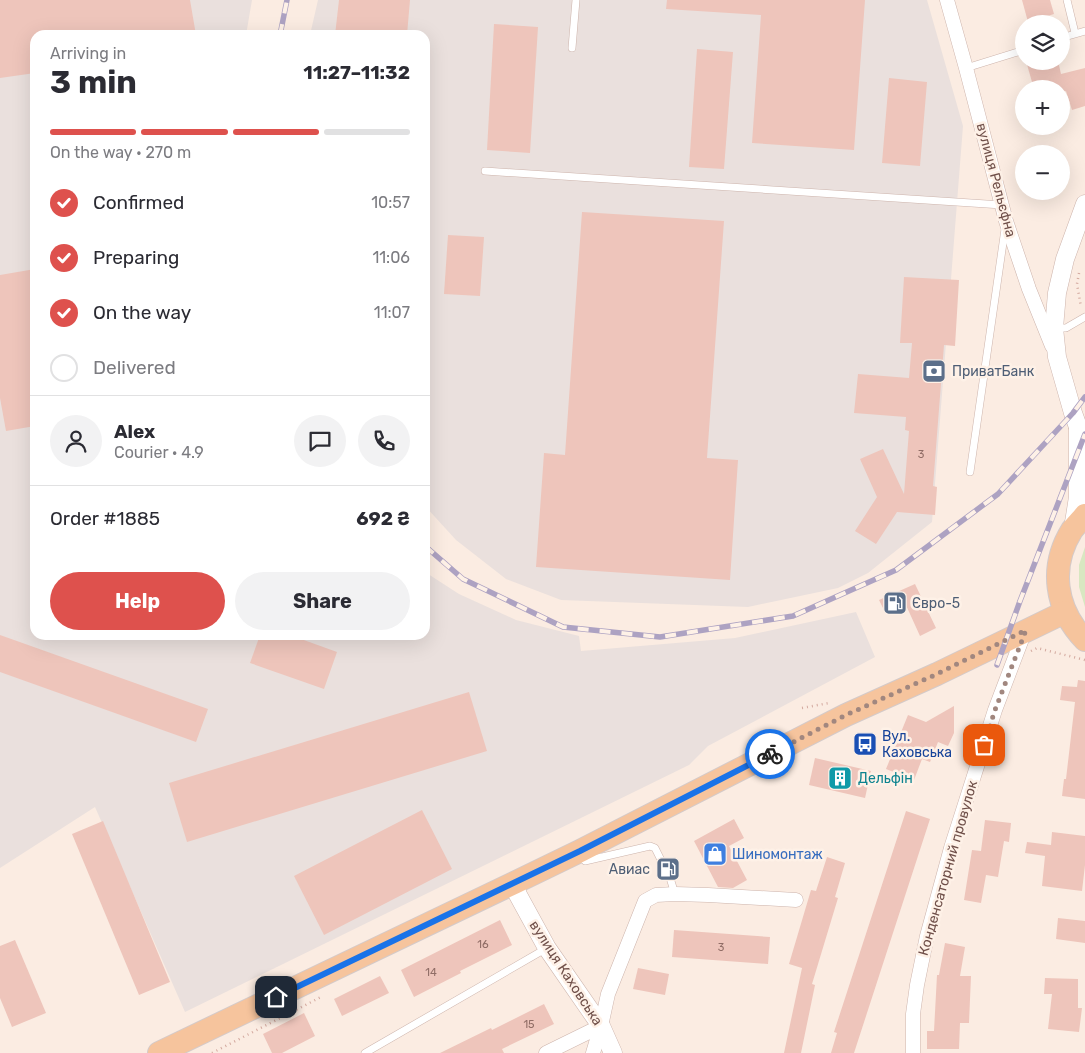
<!DOCTYPE html>
<html lang="en">
<head>
<meta charset="utf-8">
<style>
	:root { --surface:#fff; --page:#f2f2f3; --text:#2b2b33; --muted:#7c7c81; --line:#e1e1e2; --accent:#de514d }
	body { margin:0; font-family:Rubik,sans-serif; background:var(--page); color:var(--text); height:100vh; display:flex; flex-direction:column; font-size:19px; white-space:nowrap }
	* { box-sizing:border-box; margin:0 }
	p { font-size:16px; color:var(--muted) }
	.icon { flex:none; width:28px; height:28px; fill:none; stroke:currentColor; stroke-width:2; stroke-linecap:round; stroke-linejoin:round }
	.map { position:relative; flex:1; overflow:hidden }
	.sheet { position:absolute; left:30px; top:30px; width:400px; height:610px; display:flex; flex-direction:column; background:var(--surface); border-radius:15px; box-shadow:0 5px 20px #0002 }
	.sheet>* { flex:none }
	.buttons { position:absolute; left:1015px; top:15px; display:grid; gap:10px }
	.buttons a { display:grid; place-items:center; width:55px; height:55px; border-radius:50%; background:var(--surface); box-shadow:0 5px 20px #0002; font-size:25px }
	.pin { position:absolute; display:grid; place-items:center; width:42px; height:42px; color:#fff; margin:-21px; border-radius:10px; box-shadow:0 2px 8px #0006 }
	.courier { position:absolute; display:grid; place-items:center; width:50px; height:50px; margin:-25px; border:4px solid #1a73e8; border-radius:50%; background:#fff; color:#222; box-shadow:0 1px 6px #0007 }
	.overview em { font-style:normal; font-weight:700 }
	.overview div { display:flex; flex-direction:column-reverse }
	.overview { display:flex; align-items:center; justify-content:space-between; height:85px; padding:0 20px }
	h1 { font-size:32px; font-weight:700; line-height:38px }
	.bar { display:grid; grid-template-columns:repeat(4,1fr); gap:8px 5px; align-content:center; height:60px; padding:0 20px }
	.bar i { height:6px; border-radius:4px; background:var(--line) }
	.bar .on { background:var(--accent) }
	.bar p { grid-column:span 4 }
	.line { display:flex; align-items:center; gap:12px; padding:0 20px; border-top:1px solid var(--line) }
	.line div { flex:1 }
	.round { display:grid; place-items:center; flex:none; width:52px; height:52px; border-radius:26px; background:var(--page) }
	ol { padding:0 20px; list-style:none }
	li { display:flex; align-items:center; gap:15px; height:55px }
	li p { margin-inline-start:auto }
	li .icon { padding:5px; border-radius:50%; background:var(--accent); color:#fff; stroke-width:4 }
	li:last-child { color:var(--muted) }
	li i { width:28px; height:28px; border:2px solid var(--line); border-radius:50% }
	.button { display:flex; gap:10px; margin-top:auto; padding:10px 20px }
	.button a { flex:1; height:58px; border-radius:30px; background:var(--accent); color:#fff; font-size:20px; font-weight:700; line-height:58px; text-align:center }
	.button a+a { background:var(--page); color:var(--text) }
	.map>svg:first-child { display:block }
	.industrial { fill:#eae0dd }
	.green { fill:#d8e7c1 }
	.building { fill:#eec5bb }
	.lines { fill:none; stroke-linecap:round; stroke-linejoin:round }
	.service-casing { stroke:#cdb4ac; stroke-width:8 }
	.minor-casing { stroke:#cdb4ac; stroke-width:15 }
	.tertiary-casing { stroke:#cdb4ac; stroke-width:19 }
	.primary-casing { stroke:#d4cac9; stroke-width:24 }
	.path { stroke:#d3a99f; stroke-width:2.5; stroke-dasharray:1 4; stroke-linecap:butt }
	.service { stroke:#fff; stroke-width:7 }
	.minor { stroke:#fff; stroke-width:14 }
	.tertiary { stroke:#fff; stroke-width:18 }
	.primary { stroke:#f6c49d; stroke-width:22 }
	.rail-casing { stroke:#ada2c2; stroke-width:5.5 }
	.rail { stroke:#fef1e7; stroke-width:4; stroke-dasharray:11; stroke-linecap:butt }
	.done { stroke:#a1877f; stroke-width:5; stroke-dasharray:0 9 }
	.route { stroke:#1a73e8; stroke-width:6 }
	.labels { text-anchor:middle; dominant-baseline:central; stroke-width:5; stroke-linejoin:round; paint-order:stroke }
	.number-label { font-size:11px; fill:#906d66 }
	.street-label { font-size:14px; fill:#70504a; stroke:#fef1e7 }
	.service-label { font-size:14px; fill:#4e5e75; stroke:#fef1e7; text-anchor:start }
	.transit-label { font-size:14px; fill:#164399; stroke:#fef1e7; text-anchor:start }
	.culture-label { font-size:14px; fill:#0d838f; stroke:#fef1e7; text-anchor:start }
	.shop-label { font-size:14px; fill:#366cbe; stroke:#fef1e7; text-anchor:start }
</style>
</head>
<body>
<div class="map">
<svg width="1085" height="1053" viewBox="0 0 1085 1053">
	<rect width="100%" height="100%" fill="#fbece2"/>
	<!-- industrial -->
	<g class="industrial">
		<path d="M 0,0 L 252,0 L 246,35 L 35,35 L 35,635 L 425,635 L 425,572 L 459,594 L 516,620 L 579,636 L 581,651 L 735,638 L 856,612 L 875,657 L 708,746 L 689,765 L 185,1012 L 95,807 L 0,868 Z"/>
		<path d="M 318,0 L 927,0 L 963,126 L 932,522 L 868,573 L 838,588 L 748,607 L 561,600 L 506,579 L 456,540 L 425,506 L 425,35 L 310,35 Z"/>
	</g>
	<!-- green -->
	<path class="green" d="M 1085,547 L 1085,607 L 1079,587 L 1079,565 Z"/>
	<!-- building -->
	<g class="building">
		<path d="M 0,0 L 190,0 L 196,35 L 35,35 L 35,73 L 0,78 Z"/>
		<path d="M 339,0 L 410,0 L 407,35 L 335,35 Z"/>
		<path d="M 667,0 L 865,0 L 854,150 L 752,143 L 761,15 L 666,9 Z"/>
		<path d="M 1022,0 L 1050,0 L 1054,14 L 1028,22 Z"/>
		<path d="M 494,24 L 538,27 L 530,153 L 487,150 Z"/>
		<path d="M 697,49 L 733,52 L 724,169 L 689,167 Z"/>
		<path d="M 1026,61 L 1058,61 L 1061,74 L 1085,68 L 1085,106 L 1072,110 L 1066,91 L 1061,93 L 1061,89 L 1034,89 Z"/>
		<path d="M 889,78 L 927,82 L 920,166 L 882,163 Z"/>
		<path d="M 582,212 L 724,221 L 707,458 L 738,460 L 730,580 L 536,567 L 544,453 L 565,455 Z"/>
		<path d="M 448,235 L 484,237 L 480,296 L 444,294 Z"/>
		<path d="M 35,269 L 35,426 L 6,431 L 0,398 L 0,275 Z"/>
		<path d="M 904,277 L 959,280 L 955,346 L 944,345 L 933,486 L 937,487 L 935,515 L 897,512 L 876,544 L 855,531 L 877,497 L 860,459 L 883,449 L 904,494 L 909,431 L 905,430 L 906,417 L 854,413 L 858,374 L 909,378 L 912,343 L 900,343 Z"/>
		<path d="M 915,584 L 936,628 L 920,636 L 905,603 L 885,612 L 879,600 Z"/>
		<path d="M 0,635 L 208,709 L 196,742 L 0,672 Z"/>
		<path d="M 260,635 L 290,635 L 337,652 L 324,689 L 250,663 Z"/>
		<path d="M 1078,680 L 1085,681 L 1085,799 L 1062,796 L 1064,779 L 1066,779 L 1075,702 L 1060,700 L 1062,686 L 1077,687 Z"/>
		<path d="M 469,692 L 487,751 L 187,842 L 169,783 Z"/>
		<path d="M 954,706 L 954,733 L 948,746 L 938,742 L 930,762 L 922,759 L 914,780 L 886,769 L 908,715 L 926,722 Z"/>
		<path d="M 815,758 L 871,771 L 865,798 L 809,785 Z"/>
		<path d="M 422,810 L 452,869 L 324,935 L 294,876 Z"/>
		<path d="M 906,811 L 930,819 L 854,1053 L 831,1053 L 837,1033 L 834,1032 Z"/>
		<path d="M 734,819 L 744,838 L 729,846 L 747,880 L 733,888 L 718,887 L 694,841 Z"/>
		<path d="M 985,820 L 1011,823 L 1009,842 L 1004,841 L 998,877 L 986,875 L 981,903 L 964,900 L 972,850 L 981,851 Z"/>
		<path d="M 103,821 L 170,982 L 139,995 L 72,834 Z"/>
		<path d="M 1052,832 L 1085,836 L 1085,865 L 1082,891 L 1042,886 L 1045,856 L 1025,853 L 1027,842 L 1051,845 Z"/>
		<path d="M 827,857 L 845,863 L 835,897 L 838,898 L 812,984 L 815,985 L 801,1053 L 784,1053 L 802,968 L 789,964 L 811,890 L 816,891 Z"/>
		<path d="M 1058,918 L 1085,921 L 1085,943 L 1056,939 Z"/>
		<path d="M 500,920 L 512,945 L 460,971 L 461,973 L 414,997 L 401,970 Z"/>
		<path d="M 674,930 L 770,937 L 768,964 L 672,957 Z"/>
		<path d="M 15,940 L 46,1013 L 12,1027 L 0,998 L 0,946 Z"/>
		<path d="M 945,943 L 965,947 L 960,976 L 971,976 L 969,1023 L 960,1023 L 959,1049 L 927,1049 L 927,1031 L 934,1031 L 937,975 L 939,975 Z"/>
		<path d="M 638,968 L 669,974 L 665,995 L 633,989 Z"/>
		<path d="M 380,976 L 389,993 L 342,1016 L 334,999 Z"/>
		<path d="M 1045,978 L 1078,979 L 1078,1008 L 1082,1008 L 1079,1032 L 1048,1029 L 1052,994 L 1044,994 Z"/>
		<path d="M 544,1004 L 554,1024 L 502,1049 L 504,1053 L 440,1053 L 491,1028 L 492,1030 Z"/>
		<path d="M 304,1013 L 315,1036 L 282,1053 L 272,1053 L 263,1034 Z"/>
	</g>
	<g class="lines">
		<!-- service casing -->
		<g class="service-casing">
			<g id="service">
				<path d="M 1067,0 L 1075,33"/>
				<path d="M 1061,38 L 1085,31"/>
				<path d="M 572,48 L 576,0"/>
				<path d="M 966,68 L 1024,50"/>
				<path d="M 485,171 L 1002,205"/>
				<path d="M 1054,328 L 1066,328 L 1085,317"/>
				<path d="M 970,472 L 1005,229"/>
				<path d="M 581,854 L 585,861 L 650,846 L 655,848 L 670,878 L 675,894"/>
				<path d="M 365,1053 L 547,948"/>
			</g>
		</g>
		<!-- minor casing -->
		<g class="minor-casing">
			<g id="minor">
				<path d="M 947,0 L 966,68 L 1006,221 L 1029,289 L 1052,346"/>
				<path d="M 546,1053 L 601,1026"/>
				<path d="M 593,1053 L 601,1026 L 608,994 L 645,901 L 656,895 L 675,894 L 708,895 L 796,900"/>
				<path d="M 913,1053 L 913,1014 L 917,985 L 927,936 L 951,848 L 995,710 L 1025,631"/>
			</g>
		</g>
		<!-- tertiary casing -->
		<g class="tertiary-casing">
			<g id="tertiary">
				<path d="M 1085,204 L 1065,259 L 1057,293 L 1054,328 L 1057,357 L 1073,413 L 1078,427 L 1085,436"/>
				<path d="M 1073,529 L 1078,497 L 1078,427"/>
				<path d="M 514,883 L 518,895 L 547,948 L 601,1026 L 613,1053"/>
			</g>
		</g>
		<!-- primary casing -->
		<g class="primary-casing">
			<g id="primary">
				<path d="M 1085,515 C 1081,520 1076,525 1072,530 C 1049,567 1055,609 1085,640"/>
				<path d="M 159,1053 L 514,883 L 580,851 L 846,715 L 937,674 L 1065,612"/>
			</g>
		</g>
		<!-- path -->
		<g class="path">
			<path d="M 1079,273 L 1077,284 L 1081,307"/>
			<path d="M 1031,651 L 1037,648 L 1085,660"/>
			<path d="M 802,708 L 829,703"/>
			<path d="M 212,1053 L 323,996"/>
		</g>
		<!-- service -->
		<use href="#service" class="service"/>
		<!-- minor -->
		<use href="#minor" class="minor"/>
		<!-- tertiary -->
		<use href="#tertiary" class="tertiary"/>
		<!-- primary -->
		<use href="#primary" class="primary"/>
		<!-- rail casing -->
		<g class="rail-casing">
			<g id="rail">
				<path d="M 280,35 L 287,0"/>
				<path d="M 425,546 L 463,579 L 563,627 L 660,637 L 793,616 L 896,570 L 998,494 L 1073,413 L 1085,397"/>
				<path d="M 997,665 L 1020,601 L 1085,434"/>
			</g>
		</g>
		<!-- rail -->
		<use href="#rail" class="rail"/>
	</g>
	<g class="lines">
		<!-- done -->
		<path class="done" d="M 770,754 L 846,715 L 937,674 L 1026,630 L 995,710 L 984,745"/>
		<!-- route -->
		<path class="route" d="M 276,997 L 580,851 L 770,754"/>
	</g>
	<!-- icons -->
	<defs>
		<g id="bank-square" transform="scale(1.25)"><rect x="-9" y="-9" width="18" height="18" rx="4" fill="#5c6f8a" stroke="#fef1e7"/><path d="M-6-4H6V4H-6ZM0-2.3a2.3 2.3 0 1 0 0 4.6a2.3 2.3 0 1 0 0-4.6Z" fill="#fff"/></g>
		<g id="fuel-square" transform="scale(1.25)"><rect x="-9" y="-9" width="18" height="18" rx="4" fill="#5c6f8a" stroke="#fef1e7"/><path d="M-5.5-6h7V0h2V4h1.3V-2.5L3-4.5l.8-.8L6-3V5H2.5V1h-1V6h-7ZM-4.2-4.7v3.2H.2V-4.7Z" fill="#fff"/></g>
		<g id="bus-square" transform="scale(1.25)"><rect x="-9" y="-9" width="18" height="18" rx="4" fill="#1a4fb4" stroke="#fef1e7"/><path d="M-5-6H5V4H4V6H2V4H-2V6H-4V4H-5ZM-3.5-4V0h7V-4ZM-3.5 1.2v1.5H-2V1.2ZM2 1.2v1.5H3.5V1.2Z" fill="#fff"/></g>
		<g id="building-square" transform="scale(1.25)"><rect x="-9" y="-9" width="18" height="18" rx="4" fill="#0f9aa8" stroke="#fef1e7"/><path d="M-4-6H4V6H1V3H-1V6H-4ZM-2.5-4.3h1.7v1.8h-1.7ZM.8-4.3h1.7v1.8H.8ZM-2.5-1h1.7V.8h-1.7ZM.8-1h1.7V.8H.8Z" fill="#fff"/></g>
		<g id="shop-square" transform="scale(1.25)"><rect x="-9" y="-9" width="18" height="18" rx="4" fill="#3f7fe0" stroke="#fef1e7"/><path d="M-5-2.5h2.3a2.7 3.5 0 0 1 5.4 0H5L5.5 6h-11ZM-1.5-2.5h3a1.5 2.3 0 0 0-3 0Z" fill="#fff"/></g>
	</defs>
	<g fill-rule="evenodd">
		<use href="#bank-square" x="934" y="371"/>
		<use href="#fuel-square" x="895" y="603"/>
		<use href="#bus-square" x="865" y="744"/>
		<use href="#building-square" x="840" y="778"/>
		<use href="#shop-square" x="715" y="854"/>
		<use href="#fuel-square" x="668" y="869"/>
	</g>
	<g class="labels">
		<!-- number labels -->
		<g class="number-label">
			<text x="921" y="454">3</text>
			<text x="483" y="944">16</text>
			<text x="721" y="947">3</text>
			<text x="431" y="972">14</text>
			<text x="529" y="1024">15</text>
		</g>
		<!-- street labels -->
		<g class="street-label">
			<text transform="translate(996 180) rotate(75)">вулиця Рельєфна</text>
			<text transform="translate(948 868) rotate(-74)">Конденсаторний провулок</text>
			<text transform="translate(566 973) rotate(57)">вулиця Каховська</text>
		</g>
		<!-- service labels -->
		<g class="service-label">
			<text x="952" y="371">ПриватБанк</text>
			<text x="912" y="603">Євро-5</text>
			<text x="650" y="869" text-anchor="end">Авиас</text>
		</g>
		<!-- transit labels -->
		<g class="transit-label">
			<text x="882" y="736">Вул.<tspan x="882" dy="16">Каховська</tspan></text>
		</g>
		<!-- culture labels -->
		<g class="culture-label">
			<text x="858" y="778">Дельфін</text>
		</g>
		<!-- shop labels -->
		<g class="shop-label">
			<text x="732" y="854">Шиномонтаж</text>
		</g>
	</g>
</svg>
<div class="buttons">
<a><svg class="icon" aria-label="layers" viewBox="0 0 24 24"><path d="M12 4l9 5-9 5-9-5zM3 14l9 5 9-5"/></svg></a>
<a>+</a>
<a>−</a>
</div>
<div class="pin" style="left:984px;top:745px;background:#ea580c"><svg class="icon" aria-label="bag" viewBox="0 0 24 24"><path d="M5 8h14l-1 12H6zM9 8a3 3 0 0 1 6 0"/></svg></div>
<div class="pin" style="left:276px;top:997px;background:#1f2937"><svg class="icon" aria-label="home" viewBox="0 0 24 24"><path d="M3 11l9-7 9 7M6 9v11h12V9"/></svg></div>
<div class="courier" style="left:770px;top:754px"><svg class="icon" aria-label="bike" viewBox="0 0 24 24"><circle cx="6" cy="16" r="4"/><circle cx="18" cy="16" r="4"/><path d="M6 16l4-8h5l3 8M10 8l3 8H6M13 5h3"/></svg></div>
<section class="sheet">
<div class="overview"><div><h1>3 min</h1><p>Arriving in</p></div><em>11:27–11:32</em></div>
<div class="bar"><i class="on"></i><i class="on"></i><i class="on"></i><i></i><p>On the way · 270 m</p></div>
<ol>
<li><svg class="icon" aria-label="check" viewBox="0 0 24 24"><path d="M5 12l5 5 9-10"/></svg>Confirmed<p>10:57</p></li>
<li><svg class="icon" aria-label="check" viewBox="0 0 24 24"><path d="M5 12l5 5 9-10"/></svg>Preparing<p>11:06</p></li>
<li><svg class="icon" aria-label="check" viewBox="0 0 24 24"><path d="M5 12l5 5 9-10"/></svg>On the way<p>11:07</p></li>
<li><i></i>Delivered</li>
</ol>
<div class="line" style="height:90px"><a class="round"><svg class="icon" aria-label="person" viewBox="0 0 24 24"><circle cx="12" cy="8" r="4"/><path d="M4 21q1-7 8-7t8 7"/></svg></a><div><b>Alex</b><p>Courier · 4.9</p></div><a class="round"><svg class="icon" aria-label="chat" viewBox="0 0 24 24"><path d="M4 5h16v11H9l-5 4z"/></svg></a><a class="round"><svg class="icon" aria-label="phone" viewBox="0 0 24 24"><path d="M5 4h4l2 5-3 2q2 4 5 5l2-3 5 2v4C11 20 4 13 5 4z"/></svg></a></div>
<div class="line" style="height:65px"><div>Order #1885</div><b>692 ₴</b></div>
<div class="button"><a>Help</a><a>Share</a></div>
</section>
</div>
</body>
</html>
